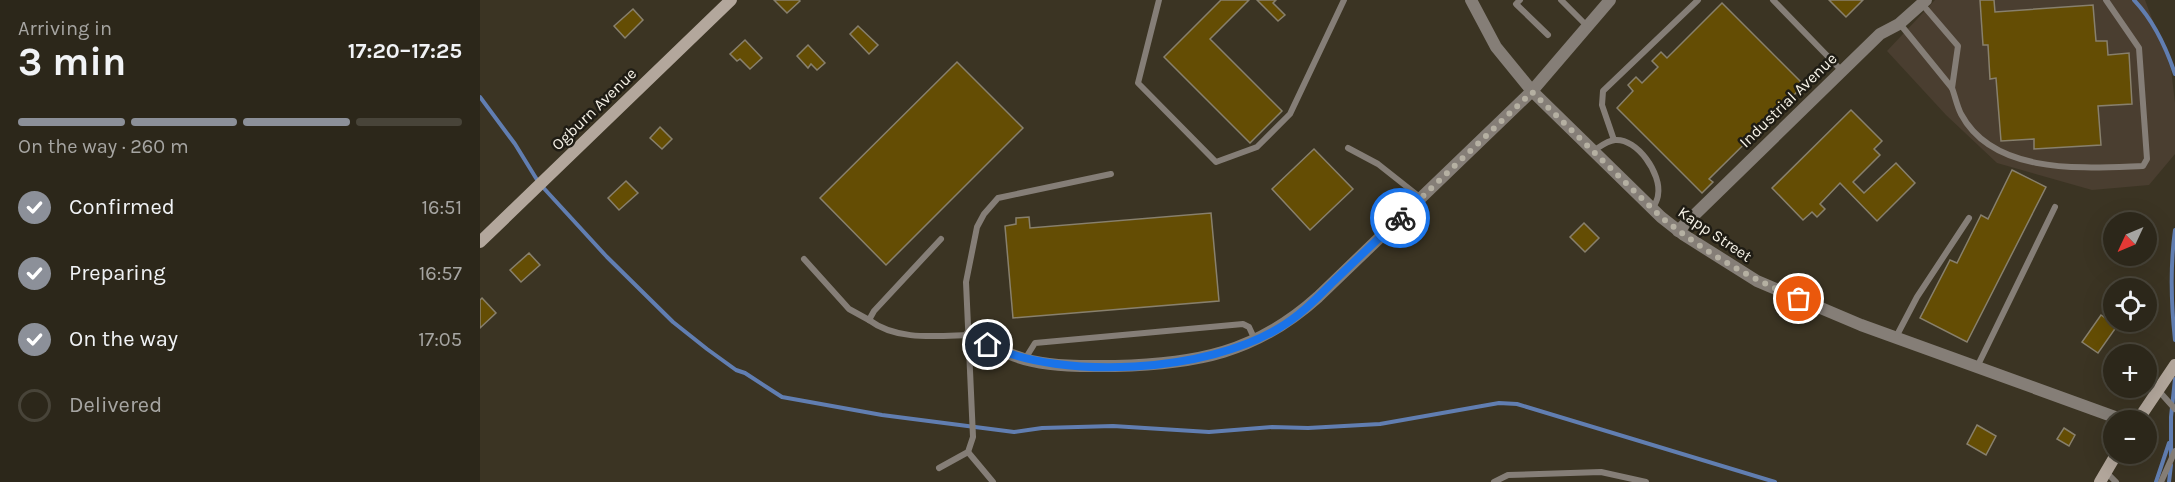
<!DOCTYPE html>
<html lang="en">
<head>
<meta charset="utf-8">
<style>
	:root { --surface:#2c271a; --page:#342f23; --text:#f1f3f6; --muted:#a6a5a2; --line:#484439; --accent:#8c9099 }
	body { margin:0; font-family:Karla,sans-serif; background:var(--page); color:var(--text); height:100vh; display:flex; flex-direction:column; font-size:22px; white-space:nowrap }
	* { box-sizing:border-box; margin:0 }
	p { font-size:20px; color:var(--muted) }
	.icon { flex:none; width:33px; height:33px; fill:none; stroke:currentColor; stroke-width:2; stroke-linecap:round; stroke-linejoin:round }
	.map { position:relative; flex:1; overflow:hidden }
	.side { display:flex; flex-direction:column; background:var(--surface); width:480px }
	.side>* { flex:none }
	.needle { width:39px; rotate:226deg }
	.tools { position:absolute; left:1623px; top:212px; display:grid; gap:12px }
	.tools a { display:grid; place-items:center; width:54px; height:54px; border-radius:50%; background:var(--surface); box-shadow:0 6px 24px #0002,0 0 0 2px var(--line); font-size:30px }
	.pin { position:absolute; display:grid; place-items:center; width:51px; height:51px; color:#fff; margin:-26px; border:3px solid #fff; border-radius:50%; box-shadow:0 2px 6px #0007 }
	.courier { position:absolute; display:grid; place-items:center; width:60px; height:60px; margin:-30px; border:4px solid #1a73e8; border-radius:50%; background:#fff; color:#222; box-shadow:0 2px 8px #0007 }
	.overview em { font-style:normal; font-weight:700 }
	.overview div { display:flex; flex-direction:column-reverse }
	.overview { display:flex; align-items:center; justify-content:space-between; height:102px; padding:0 18px }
	h1 { font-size:39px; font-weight:700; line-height:45px }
	.bar { display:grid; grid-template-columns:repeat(4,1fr); gap:9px 6px; align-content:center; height:72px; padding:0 18px }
	.bar i { height:8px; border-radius:4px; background:var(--line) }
	.bar .selected { background:var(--accent) }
	.bar p { grid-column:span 4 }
	ol { padding:0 18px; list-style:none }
	li { display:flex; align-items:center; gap:18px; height:66px }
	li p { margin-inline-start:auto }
	li .icon { padding:6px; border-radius:50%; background:var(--accent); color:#fff; stroke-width:4 }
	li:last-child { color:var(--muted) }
	li i { width:33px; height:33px; border:3px solid var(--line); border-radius:50% }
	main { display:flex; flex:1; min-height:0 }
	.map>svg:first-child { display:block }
	.industrial { fill:#4a3e30 }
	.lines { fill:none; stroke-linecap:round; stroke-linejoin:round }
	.stream { stroke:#617eb1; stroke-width:4 }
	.building { fill:#644d04; stroke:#88806d; stroke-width:1.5 }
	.lane { stroke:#857e77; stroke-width:6 }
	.street { stroke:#857e77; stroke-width:12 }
	.secondary { stroke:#b3a79c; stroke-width:12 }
	.done { stroke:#b5b0a2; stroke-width:6; stroke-dasharray:0 10.8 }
	.route { stroke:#1a73e8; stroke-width:8 }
	.labels { text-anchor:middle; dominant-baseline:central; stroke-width:5; stroke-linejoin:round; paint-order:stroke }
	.street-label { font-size:16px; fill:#f6f2e7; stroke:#1f1c14 }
</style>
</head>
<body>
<main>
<section class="side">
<div class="overview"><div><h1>3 min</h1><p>Arriving in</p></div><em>17:20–17:25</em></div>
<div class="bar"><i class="selected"></i><i class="selected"></i><i class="selected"></i><i></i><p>On the way · 260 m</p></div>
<ol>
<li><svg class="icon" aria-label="check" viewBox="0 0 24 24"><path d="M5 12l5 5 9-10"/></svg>Confirmed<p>16:51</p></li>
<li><svg class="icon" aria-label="check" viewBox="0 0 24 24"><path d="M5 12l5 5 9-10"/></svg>Preparing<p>16:57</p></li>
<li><svg class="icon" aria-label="check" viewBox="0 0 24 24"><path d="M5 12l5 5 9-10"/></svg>On the way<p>17:05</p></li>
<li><i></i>Delivered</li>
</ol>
</section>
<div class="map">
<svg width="1695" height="482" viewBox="0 0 1695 482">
	<rect width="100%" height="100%" fill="#3b3423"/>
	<!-- industrial -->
	<path class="industrial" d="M 1455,0 L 1665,0 L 1691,69 L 1695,103 L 1695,154 L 1669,185 L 1612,190 L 1517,163 L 1466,115 L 1407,51 Z"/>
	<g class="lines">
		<!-- stream -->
		<g class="stream">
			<path d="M 1654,0 C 1674,21 1686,47 1695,74"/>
			<path d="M 0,97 L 35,144 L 59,183 L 127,257 L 193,322 L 227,349 L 256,370 L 265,373 L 302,397 L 402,415 L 534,432 L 562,428 L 633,426 L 729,432 L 792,427 L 828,428 L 900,424 L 1019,403 L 1037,404 L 1295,482"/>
			<path d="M 1695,230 C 1690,267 1691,303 1695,340"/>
			<path d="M 1691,457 L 1691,417 L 1695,379"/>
			<path d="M 1676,482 L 1689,443"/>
			<path d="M 1689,482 L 1691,465"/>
		</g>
	</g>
	<!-- building -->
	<g class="building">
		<path d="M 294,0 L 319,0 L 320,1 L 307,13 Z"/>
		<path d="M 741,0 L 769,0 L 730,39 L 802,111 L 770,143 L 684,57 Z"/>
		<path d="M 777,0 L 796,0 L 793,3 L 805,15 L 798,21 Z"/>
		<path d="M 1349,0 L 1383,0 L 1366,17 Z"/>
		<path d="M 1500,0 L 1514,0 L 1515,12 L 1613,5 L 1616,41 L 1627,41 L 1628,55 L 1649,53 L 1652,104 L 1618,106 L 1621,145 L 1554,149 L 1554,139 L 1521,141 L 1516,78 L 1510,79 L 1508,45 L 1503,45 Z"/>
		<path d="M 1242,3 L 1324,85 L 1229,179 L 1233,182 L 1222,193 L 1137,108 L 1153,91 L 1148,85 L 1156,77 L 1162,83 L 1178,67 L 1172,61 L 1181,52 L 1187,58 Z"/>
		<path d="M 153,9 L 163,20 L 145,38 L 134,26 Z"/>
		<path d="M 378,26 L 398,45 L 389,54 L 370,34 Z"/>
		<path d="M 265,40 L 282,58 L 270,69 L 260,59 L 257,61 L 250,54 Z"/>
		<path d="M 328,45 L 345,63 L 337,70 L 331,64 L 328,68 L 317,56 Z"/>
		<path d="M 477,62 L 543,128 L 406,265 L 340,198 Z"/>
		<path d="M 1371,110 L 1402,141 L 1394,149 L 1400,155 L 1373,182 L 1384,193 L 1416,163 L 1435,183 L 1397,221 L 1360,183 L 1340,204 L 1345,209 L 1337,217 L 1332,212 L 1323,220 L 1292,188 Z"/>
		<path d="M 180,127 L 192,139 L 182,149 L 170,138 Z"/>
		<path d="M 834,149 L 873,189 L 830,230 L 792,189 Z"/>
		<path d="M 1532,170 L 1566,187 L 1487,342 L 1440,318 L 1470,260 L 1477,263 L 1501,215 L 1508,219 Z"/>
		<path d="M 146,181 L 158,193 L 139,210 L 128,198 Z"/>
		<path d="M 731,213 L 739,301 L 533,318 L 525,226 L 536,224 L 536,218 L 549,217 L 550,228 Z"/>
		<path d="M 1104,223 L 1119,238 L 1105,252 L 1090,237 Z"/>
		<path d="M 49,253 L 60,265 L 41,282 L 30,270 Z"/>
		<path d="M 2,298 L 16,313 L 0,328 L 0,300 Z"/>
		<path d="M 1621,315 L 1637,326 L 1618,353 L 1602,342 Z"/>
		<path d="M 1497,425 L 1516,436 L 1506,455 L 1487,444 Z"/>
		<path d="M 1584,428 L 1595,435 L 1589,446 L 1577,439 Z"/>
	</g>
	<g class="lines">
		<!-- lane -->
		<g class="lane">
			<path d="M 679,0 L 658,83 L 736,162 L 777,147 L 810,114 L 864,0"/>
			<path d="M 1040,0 L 1036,4 L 1068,35"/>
			<path d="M 1081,0 L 1107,26"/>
			<path d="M 1293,0 L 1362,71"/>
			<path d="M 1420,24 L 1472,88 L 1478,46 L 1442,4"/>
			<path d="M 1472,88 C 1475,96 1477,106 1481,114 C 1514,176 1605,168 1663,166 L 1667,159 L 1659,48 L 1626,0"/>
			<path d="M 1134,140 L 1122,105 L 1123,91 L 1218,0"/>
			<path d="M 868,148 L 898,164 L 941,198"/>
			<path d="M 1113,151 C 1120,147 1126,141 1135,140 C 1157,138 1182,174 1178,195 C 1178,199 1175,204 1173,208"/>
			<path d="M 461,239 L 394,311 L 389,320 C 417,341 456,336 489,335"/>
			<path d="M 324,259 L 369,309 L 389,320"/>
			<path d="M 1416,337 L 1437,297 L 1489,218"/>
			<path d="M 545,359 L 555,343 L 763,324 L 769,327 L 775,340"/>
			<path d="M 1497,367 L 1575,207"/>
			<path d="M 1678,390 L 1695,409"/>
			<path d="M 488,452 L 513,482"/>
			<path d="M 459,468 L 488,452 L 493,437 L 486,282 L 497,227 L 504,214 L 518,198 L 631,174"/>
			<path d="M 1626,472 L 1636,482"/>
			<path d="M 1014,482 L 1028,475 L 1121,472 L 1166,482"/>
			<path d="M 1681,482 L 1695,451"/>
		</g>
		<!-- street -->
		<g class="street">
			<path d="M 991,0 L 1016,47 L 1052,91 L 1181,217 L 1204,235 L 1277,281 L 1381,325 L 1643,420"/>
			<path d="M 1198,231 L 1400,34 L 1419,24 L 1446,0"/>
			<path d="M 489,335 C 510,345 530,356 552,361 C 579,367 607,366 635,366 C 716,364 776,353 838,297 L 1052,91 L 1130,0"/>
		</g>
		<!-- secondary -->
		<g class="secondary">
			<path d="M 0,242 L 251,0"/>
			<path d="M 1658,420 L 1695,365"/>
			<path d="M 1620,482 L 1637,453"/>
		</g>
	</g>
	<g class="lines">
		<!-- done -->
		<path class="done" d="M 920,218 L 1052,92 L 1181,217 C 1223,251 1269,278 1319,299"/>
		<!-- route -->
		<path class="route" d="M 508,345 C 583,381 727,372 799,328 C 820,316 837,298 854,281 C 876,260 898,239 920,218"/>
	</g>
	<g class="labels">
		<!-- street labels -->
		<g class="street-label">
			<text transform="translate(1308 100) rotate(-44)">Industrial Avenue</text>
			<text transform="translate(114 109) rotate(-44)">Ogburn Avenue</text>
			<text transform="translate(1235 234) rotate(34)">Kapp Street</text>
		</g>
	</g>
</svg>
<div class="tools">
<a><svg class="needle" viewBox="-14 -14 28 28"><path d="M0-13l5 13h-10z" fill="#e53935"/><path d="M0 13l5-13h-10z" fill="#a6a5a2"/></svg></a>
<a><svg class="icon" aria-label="locate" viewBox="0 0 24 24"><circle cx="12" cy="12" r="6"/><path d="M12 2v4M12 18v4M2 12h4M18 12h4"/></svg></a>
<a>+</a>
<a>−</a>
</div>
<div class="pin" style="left:1319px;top:299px;background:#ea580c"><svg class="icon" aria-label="bag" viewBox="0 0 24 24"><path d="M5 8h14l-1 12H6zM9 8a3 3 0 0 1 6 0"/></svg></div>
<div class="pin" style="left:508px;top:345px;background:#1f2937"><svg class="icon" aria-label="home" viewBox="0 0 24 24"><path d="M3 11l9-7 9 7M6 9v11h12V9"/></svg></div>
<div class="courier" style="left:920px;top:218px"><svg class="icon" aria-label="bike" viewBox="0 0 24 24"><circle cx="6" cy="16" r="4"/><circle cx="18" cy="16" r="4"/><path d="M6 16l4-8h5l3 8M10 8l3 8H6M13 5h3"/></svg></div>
</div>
</main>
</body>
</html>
